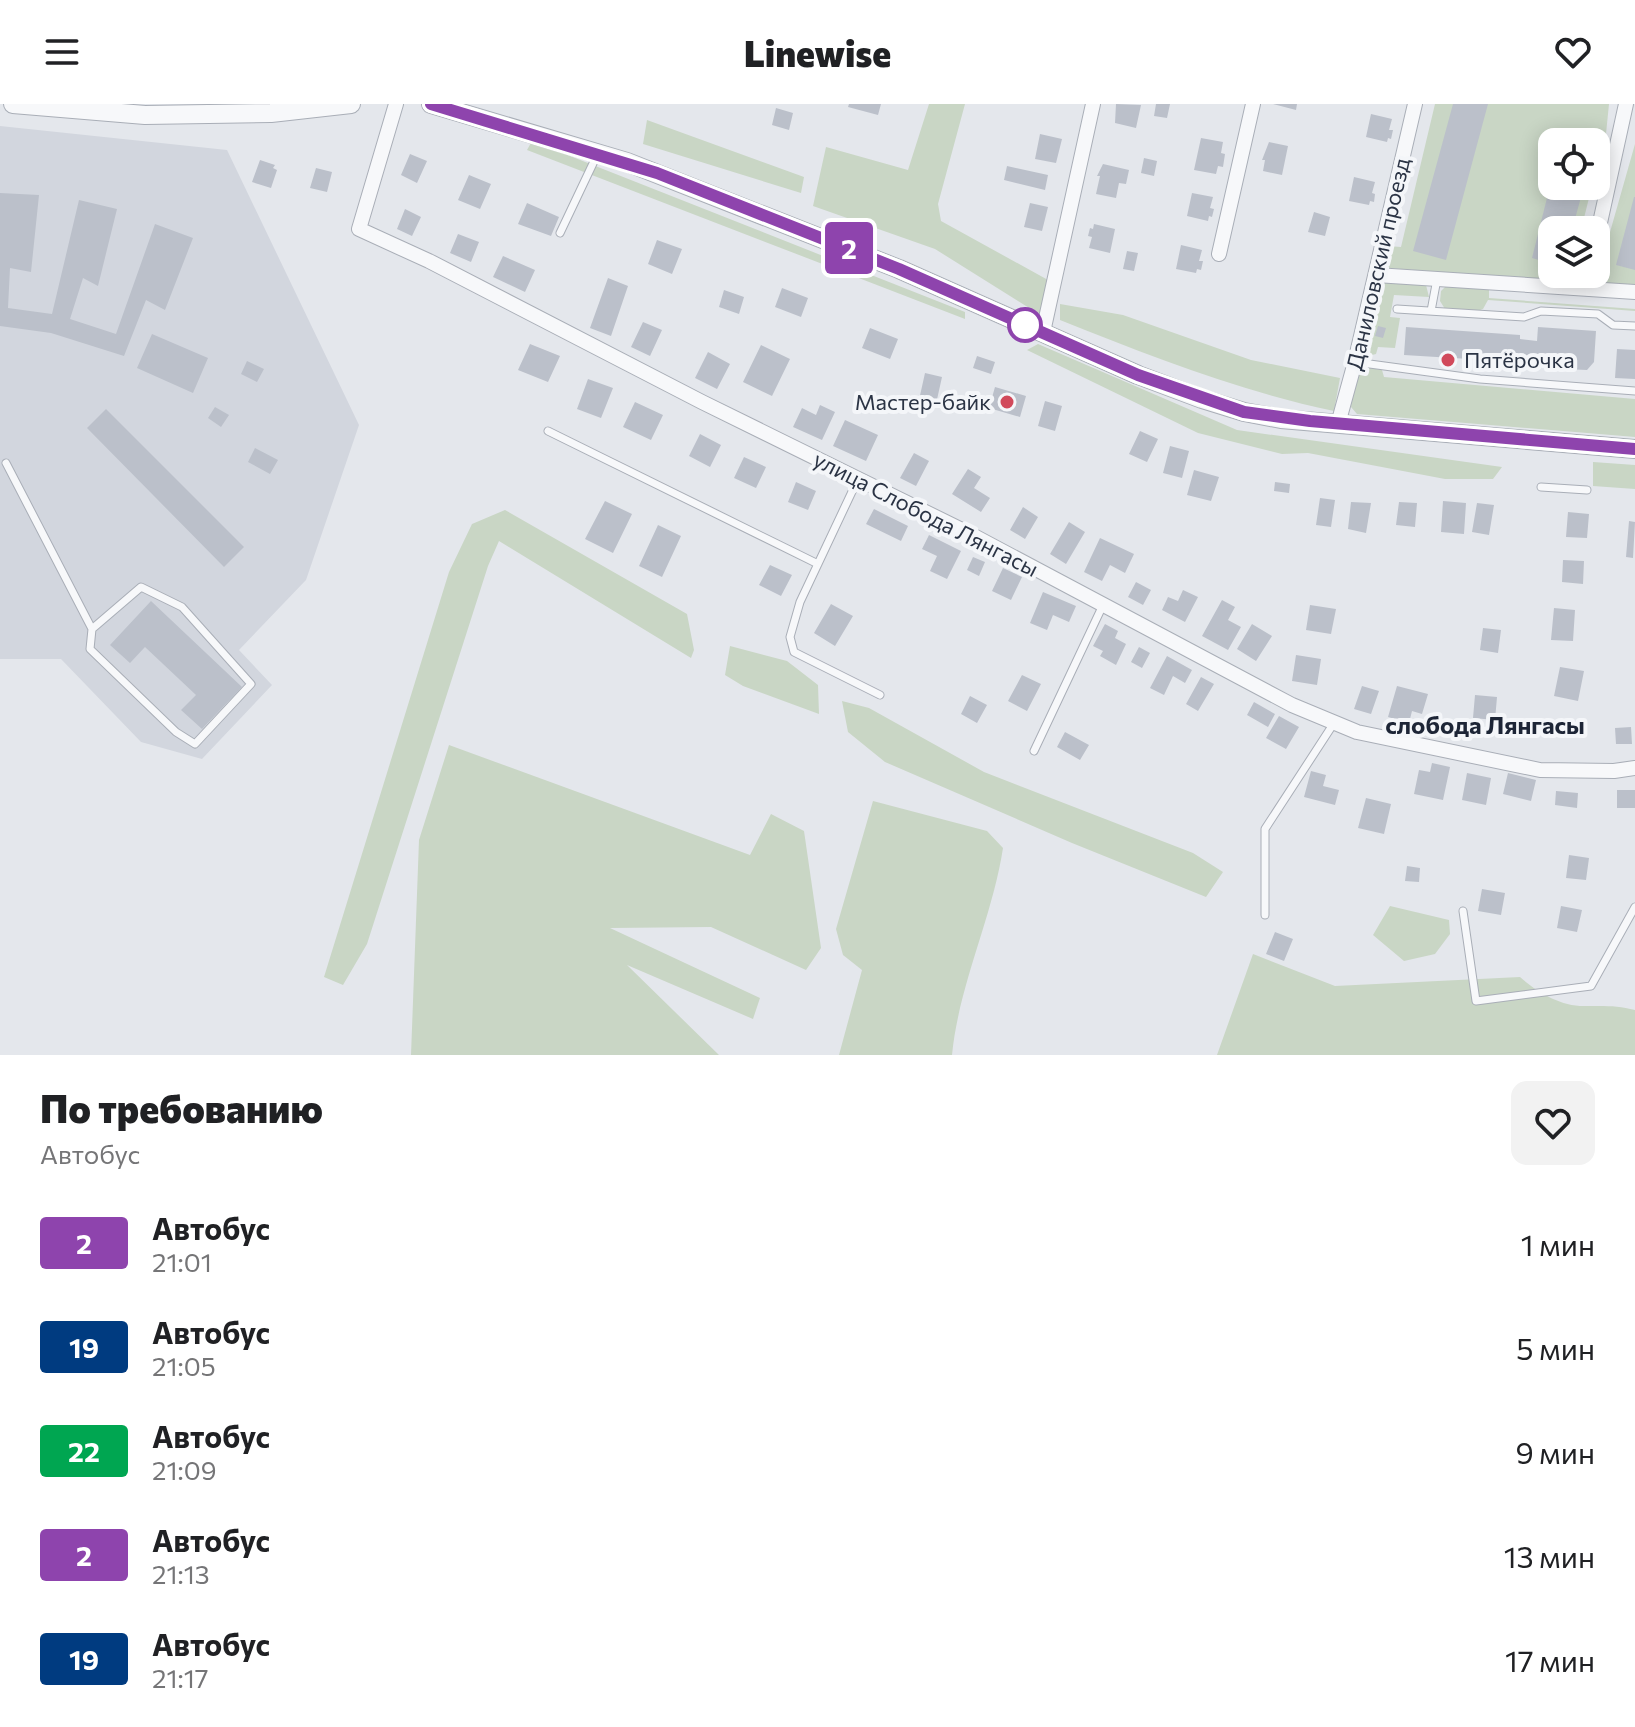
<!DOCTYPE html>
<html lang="ru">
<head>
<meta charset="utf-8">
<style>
  :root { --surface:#fff; --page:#f2f2f2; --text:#202124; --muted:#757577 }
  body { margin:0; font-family:Commissioner,sans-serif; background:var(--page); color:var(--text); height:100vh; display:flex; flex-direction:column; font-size:30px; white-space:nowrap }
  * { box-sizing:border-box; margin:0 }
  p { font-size:26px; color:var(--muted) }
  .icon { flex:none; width:44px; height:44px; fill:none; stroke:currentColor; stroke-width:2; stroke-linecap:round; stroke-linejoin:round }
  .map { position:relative; height:951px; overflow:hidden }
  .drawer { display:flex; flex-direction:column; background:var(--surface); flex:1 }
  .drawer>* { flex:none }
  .badge { padding:0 16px; border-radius:6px; font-size:28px; line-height:52px }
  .fabs { position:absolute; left:1538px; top:24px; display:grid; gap:16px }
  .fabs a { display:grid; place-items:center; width:72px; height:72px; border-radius:16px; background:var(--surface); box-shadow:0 4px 20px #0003; font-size:40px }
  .map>.badge { position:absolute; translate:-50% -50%; box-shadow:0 0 0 4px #fff }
  .round { display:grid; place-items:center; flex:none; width:84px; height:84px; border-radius:16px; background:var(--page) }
  .summary { display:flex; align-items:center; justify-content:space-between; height:136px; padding:0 40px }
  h1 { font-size:38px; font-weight:800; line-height:60px }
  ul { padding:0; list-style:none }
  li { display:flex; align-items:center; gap:24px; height:104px; padding:0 40px }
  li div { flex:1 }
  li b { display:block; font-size:30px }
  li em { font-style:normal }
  li .badge { min-width:88px; font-weight:700; text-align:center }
  header { display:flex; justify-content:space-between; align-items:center; height:104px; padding:0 40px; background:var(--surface); font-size:36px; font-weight:800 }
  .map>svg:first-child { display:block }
  .built { fill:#d2d6de }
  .green { fill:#c9d6c5 }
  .building { fill:#bbc0ca }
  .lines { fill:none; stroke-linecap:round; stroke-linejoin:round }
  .service-casing { stroke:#a9aeb7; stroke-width:9 }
  .minor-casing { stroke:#a9aeb7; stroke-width:16 }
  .tertiary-casing { stroke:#a9aeb7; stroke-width:20 }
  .service { stroke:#f7f8fa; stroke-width:7 }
  .minor { stroke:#f7f8fa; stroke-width:14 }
  .tertiary { stroke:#f7f8fa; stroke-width:18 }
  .line-casing { stroke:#fff; stroke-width:18 }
  .line { stroke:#8e44ad; stroke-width:12 }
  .stop-dot { fill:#fff; stroke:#8e44ad; stroke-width:4 }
  .poi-dot { fill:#d1495b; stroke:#f4f6f9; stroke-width:3 }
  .labels { text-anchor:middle; stroke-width:8; stroke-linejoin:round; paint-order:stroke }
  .street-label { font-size:22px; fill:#2b3445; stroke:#f4f6f9 }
  .poi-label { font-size:22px; fill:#2b3445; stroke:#f4f6f9; text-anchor:start }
  .neighbourhood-label { font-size:24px; font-weight:bold; fill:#1d2536; stroke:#f4f6f9 }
</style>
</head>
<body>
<header><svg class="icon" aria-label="menu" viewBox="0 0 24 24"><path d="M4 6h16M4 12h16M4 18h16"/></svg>Linewise<svg class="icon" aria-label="heart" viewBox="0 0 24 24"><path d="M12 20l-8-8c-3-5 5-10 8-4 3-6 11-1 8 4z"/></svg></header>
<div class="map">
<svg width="1635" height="951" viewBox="0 0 1635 951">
  <rect width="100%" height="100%" fill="#e4e7ec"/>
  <!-- built -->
  <path class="built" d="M0 22 227 46 359 321 306 476 239 546 272 581 202 655 141 638 61 555H0Z"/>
  <!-- green -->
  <path class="green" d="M929 0H965L938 100 941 117 1048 176 1042 212 935 145 813 102 826 43 908 66Z
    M1435 0H1609L1606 30 1596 67V38H1552V82H1592L1581 126H1552V170H1586L1581 178 1387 164 1384 158 1388 142 1401 143Z
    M647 16 804 73 801 89 643 40Z
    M532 37 965 208V215L527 46Z
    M1635 40V183L1601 181 1594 174H1597Z
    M1383 178 1426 181 1429 193 1394 191 1390 213 1400 214 1395 244 1378 243 1376 250 1368 252 1364 246 1378 183Z
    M1446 182 1489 184V194L1635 205V207L1488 196 1483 205 1477 207 1445 205 1440 197 1441 187Z
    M1060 200 1123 211 1251 256 1340 274 1334 307C1239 287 1150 252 1060 216Z
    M1038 240 1237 326 1502 363 1493 375H1445L1308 349 1282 350 1198 329 1027 246Z
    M1369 264 1382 266 1384 273 1635 295V333L1357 310 1351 303C1353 288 1353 269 1369 264Z
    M1593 358 1635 361V385L1593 382Z
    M505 406 687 510 694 546 691 554 499 437 488 462 367 840 343 881 324 873 449 468 472 420Z
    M730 542 787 557 818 581 819 610 743 582 725 571Z
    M842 597 869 604 984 668 1193 749 1223 768 1206 793 1072 739 885 658 848 628Z
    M449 641 750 751 771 710 804 727 821 844 806 866 711 823 610 824 760 894 753 915 627 861 719 951H411L419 736Z
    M873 697 987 727 1003 744C992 815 959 880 952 951H839L862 866 843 851 836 825Z
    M1390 802 1449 816 1450 830 1435 850 1404 857 1373 831Z
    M1253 850 1335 882 1520 873C1537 888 1560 902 1584 902 1603 902 1617 901 1635 906V951H1217Z"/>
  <!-- building -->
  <path class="building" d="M849 0H881L878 11 848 3Z
    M1116 0 1141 1 1136 24 1115 19Z
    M1156 0H1170L1167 14 1154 12Z
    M1273 0H1297L1296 6Z
    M1453 0H1488L1446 156 1413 147Z
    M776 4 793 9 789 26 772 21Z
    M1371 10 1392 15 1389 26H1393L1391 35 1388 34 1387 38 1366 33Z
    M1040 30 1062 35 1056 59 1035 55Z
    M1201 34 1223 38 1221 49 1225 50 1223 63 1218 62 1216 70 1194 66Z
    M1269 38 1288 42 1282 71 1263 67 1265 56H1262Z
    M410 50 427 57 417 79 401 71Z
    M1144 54 1157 57 1154 72 1141 69Z
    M260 56 275 61 273 64 277 66 271 84 252 78Z
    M1103 60 1129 66 1126 80 1119 79 1116 94 1096 90 1100 72H1097Z
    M1007 62 1048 71 1045 86 1004 76Z
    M316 64 332 68 327 88 310 84Z
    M469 71 491 80 480 105 458 96Z
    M1354 73 1375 78 1372 89 1375 90 1374 98 1370 97 1369 101 1349 97Z
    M1550 82H1584L1572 126H1552V160L1532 154Z
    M0 89 39 91 31 168 10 164 8 204 52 210 79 96 117 105 98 182 83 174 70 215 116 230 155 120 193 134 165 206 146 196 124 252 51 229 0 222Z
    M1192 89 1213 93 1210 104 1214 105 1212 113 1209 112 1208 117 1187 112Z
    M1634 93H1635V166L1616 161Z
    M527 99 559 113 551 132 518 120Z
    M1030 99 1048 103 1042 127 1024 123Z
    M405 105 421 113 412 132 397 125Z
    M1314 108 1330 113 1325 132 1308 128Z
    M1094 120 1115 125 1110 149 1089 144 1092 133 1088 132 1090 124 1093 125Z
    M458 130 479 138 471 158 450 149Z
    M657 136 682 145 672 170 648 160Z
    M1181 141 1202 146 1199 157H1203L1201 166 1197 165 1196 169 1176 165Z
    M1127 147 1138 149 1134 167 1123 165Z
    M503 152 535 166 525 188 493 173Z
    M608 174 628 182 611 232 590 224Z
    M782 184 808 194 801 213 775 203Z
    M724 186 744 193 739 210 719 203Z
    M643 218 662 226 650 252 631 243Z
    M1378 222 1386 224 1383 234 1375 232Z
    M1406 223 1520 231V235L1537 237 1538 223 1596 227 1594 258 1587 266 1542 264 1538 260 1518 258 1404 251Z
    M870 224 898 235 890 255 862 244Z
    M152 230 208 254 193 289 137 264Z
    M530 240 560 252 548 278 518 266Z
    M761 241 790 255 772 292 743 278Z
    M1617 245 1635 246V275L1615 274Z
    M708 248 730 260 717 285 695 274Z
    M977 252 995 258 991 270 973 264Z
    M247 257 264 265 257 278 241 270Z
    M925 269 942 273 936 300 919 296Z
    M588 275 613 284 601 314 577 305Z
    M995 283 1026 292 1020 313 989 304Z
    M1045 297 1062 302 1055 327 1038 322Z
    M635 298 663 311 651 336 623 323Z
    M820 301 835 308 822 336 793 323 802 304 816 311Z
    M215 303 229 311 221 323 208 314Z
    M106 305 244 443 224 463 87 324Z
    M845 316 878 331 866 357 833 342Z
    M1140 327 1158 335 1147 358 1129 350Z
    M700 330 721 341 710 363 689 352Z
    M1170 342 1189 347 1182 374 1163 369Z
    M255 344 278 356 270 370 248 358Z
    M914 349 929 357 916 382 900 374Z
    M744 353 766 363 756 384 734 374Z
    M968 365 981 373 974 384 990 394 981 408 952 390Z
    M1194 366 1219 373 1211 397 1187 391Z
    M796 378 816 387 808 406 788 398Z
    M1275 378 1290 380 1289 389 1274 387Z
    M1320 394 1335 396 1331 423 1316 421Z
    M605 397 632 410 613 449 585 435Z
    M1443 397 1466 399 1464 430 1441 428Z
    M1351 398 1371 399 1366 429 1348 425Z
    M1399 398 1417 399 1415 423 1396 421Z
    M1477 399 1494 401 1489 431 1472 428Z
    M1023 403 1038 413 1025 435 1010 426Z
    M874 405 908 422 901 437 866 420Z
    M1568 408 1589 410 1587 434 1566 433Z
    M1629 417 1635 418 1633 454 1626 453Z
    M1069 418 1085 428 1066 460 1050 450Z
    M658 421 681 432 662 473 639 462Z
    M929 431 961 447 947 475 930 467 937 452 922 445Z
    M1100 434 1134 450 1125 469 1110 461 1102 477 1084 468Z
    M973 453 985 458 979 472 967 466Z
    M1563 456 1584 457 1583 480 1562 478Z
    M770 461 792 471 781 492 759 481Z
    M1003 464 1022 473 1011 496 992 487Z
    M1136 478 1151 486 1143 501 1128 493Z
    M1183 486 1198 493 1185 518 1162 506 1168 493 1178 497Z
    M1043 488 1076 502 1069 518 1053 511 1047 526 1030 519Z
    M1222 496 1235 503 1228 516 1241 523 1228 546 1202 532Z
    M151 497 242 583 202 625 181 606 196 591 145 543 130 559 110 541Z
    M831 500 853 512 835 542 814 529Z
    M1310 501 1336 505 1331 530 1306 526Z
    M1554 504 1575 506 1573 537 1551 536Z
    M1105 520 1118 527 1115 534 1126 540 1116 561 1100 552 1103 547 1093 542Z
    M1252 520 1272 532 1256 557 1237 545Z
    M1483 524 1501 526 1498 549 1480 546Z
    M1139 543 1150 549 1142 564 1131 558Z
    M1296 551 1321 555 1317 581 1292 577Z
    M1167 552 1192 566 1185 579 1173 572 1164 591 1150 584Z
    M1560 563 1584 567 1578 597 1554 592Z
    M1022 571 1041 580 1027 607 1008 597Z
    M1201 573 1214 580 1198 607 1186 600Z
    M1362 582 1379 587 1371 610 1354 605Z
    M1397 582 1428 590 1422 610 1412 607 1409 619 1388 613Z
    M1475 591 1497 593 1495 616 1473 614Z
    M970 592 987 601 977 619 961 610Z
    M1254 598 1275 610 1268 623 1247 611Z
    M1279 612 1299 623 1286 645 1266 634Z
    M1631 623 1632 640H1616L1615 624Z
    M1065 628 1089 641 1080 656 1057 643Z
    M1432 659 1450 663 1443 696 1414 690 1419 666 1430 668Z
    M1311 667 1326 671 1323 682 1339 686 1335 701 1304 693Z
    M1467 669 1491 674 1486 701 1462 696Z
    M1508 669 1536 676 1531 697 1503 690Z
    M1617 686H1635V704H1617Z
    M1556 687 1578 689 1577 704 1555 701Z
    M1366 694 1391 700 1384 730 1358 724Z
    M1569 751 1589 754 1586 776 1566 774Z
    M1407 762 1420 764 1419 778 1405 777Z
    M1482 785 1505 789 1501 811 1478 807Z
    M1561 802 1582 806 1577 828 1557 824Z
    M1275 828 1293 835 1284 857 1266 850Z"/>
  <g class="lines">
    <!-- service casing -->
    <g class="service-casing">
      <path id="service" d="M560 129 597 51
        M1397 205 1524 213 1541 207 1598 210 1613 221 1635 222
        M1431 207 1437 175
        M1355 258 1480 275 1635 287
        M548 327 818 460
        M6 359 92 525 141 483 182 503 251 580 195 640 176 628 90 545 92 525
        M858 375 800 498 790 533 794 548 880 591
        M1541 383 1587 386
        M1034 647 1103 501
        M1463 807 1476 897 1591 882 1635 803
        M1265 811V725L1334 619"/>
    </g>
    <!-- minor casing -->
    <g class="minor-casing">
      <path id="minor" d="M396 0 359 125 429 157 702 298 972 431 1292 601 1357 628 1540 666 1614 667 1635 664
        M1596 137 1626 0
        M1219 150 1253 0
        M1376 171 1635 188
        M1043 228 1093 0
        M1338 320 1355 258 1415 0"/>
    </g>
    <!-- tertiary casing -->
    <g class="tertiary-casing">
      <path id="tertiary" d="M13 0 145 11 271 9 351 0
        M431 0 627 58 899 165 1138 271 1202 295 1244 308 1281 315 1635 345"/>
    </g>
    <!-- service -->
    <use href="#service" class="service"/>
    <!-- minor -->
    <use href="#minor" class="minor"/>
    <!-- tertiary -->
    <use href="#tertiary" class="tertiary"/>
  </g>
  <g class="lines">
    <!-- line casing -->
    <g class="line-casing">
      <path id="line" d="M431 0 657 69 899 165 1138 271 1244 308 1310 317 1635 345"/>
    </g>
    <!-- line -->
    <use href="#line" class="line"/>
  </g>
  <!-- markers -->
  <circle class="stop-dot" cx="1025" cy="221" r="16"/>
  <g class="poi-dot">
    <circle cx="1448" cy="256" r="8"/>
    <circle cx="1007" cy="298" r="8"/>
  </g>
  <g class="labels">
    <!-- street labels -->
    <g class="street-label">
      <text transform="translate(1378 160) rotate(-77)" y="8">Даниловский проезд</text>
      <text transform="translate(926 410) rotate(27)" y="8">улица Слобода Лянгасы</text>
    </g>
    <!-- poi labels -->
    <g class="poi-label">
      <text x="1464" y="264">Пятёрочка</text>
      <text x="991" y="306" text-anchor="end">Мастер-байк</text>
    </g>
    <!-- neighbourhood labels -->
    <g class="neighbourhood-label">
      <text x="1485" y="630">слобода Лянгасы</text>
    </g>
  </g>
</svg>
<div class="fabs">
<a><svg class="icon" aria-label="locate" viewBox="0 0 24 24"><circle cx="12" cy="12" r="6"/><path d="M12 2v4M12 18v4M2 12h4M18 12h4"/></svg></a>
<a><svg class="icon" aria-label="layers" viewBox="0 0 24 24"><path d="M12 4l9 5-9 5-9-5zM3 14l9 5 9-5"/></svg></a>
</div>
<b class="badge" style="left:849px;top:144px;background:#8e44ad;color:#fff">2</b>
</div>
<section class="drawer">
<div class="summary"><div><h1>По требованию</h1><p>Автобус</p></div><a class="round"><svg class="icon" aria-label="heart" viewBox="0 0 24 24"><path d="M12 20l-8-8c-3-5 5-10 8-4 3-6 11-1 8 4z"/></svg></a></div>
<ul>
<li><span class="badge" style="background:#8e44ad;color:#fff">2</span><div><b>Автобус</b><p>21:01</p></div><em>1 мин</em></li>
<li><span class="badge" style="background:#003b80;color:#fff">19</span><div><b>Автобус</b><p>21:05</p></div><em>5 мин</em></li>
<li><span class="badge" style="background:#00a651;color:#fff">22</span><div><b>Автобус</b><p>21:09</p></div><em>9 мин</em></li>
<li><span class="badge" style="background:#8e44ad;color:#fff">2</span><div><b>Автобус</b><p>21:13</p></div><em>13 мин</em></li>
<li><span class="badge" style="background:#003b80;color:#fff">19</span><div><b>Автобус</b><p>21:17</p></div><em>17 мин</em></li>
</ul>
</section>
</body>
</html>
